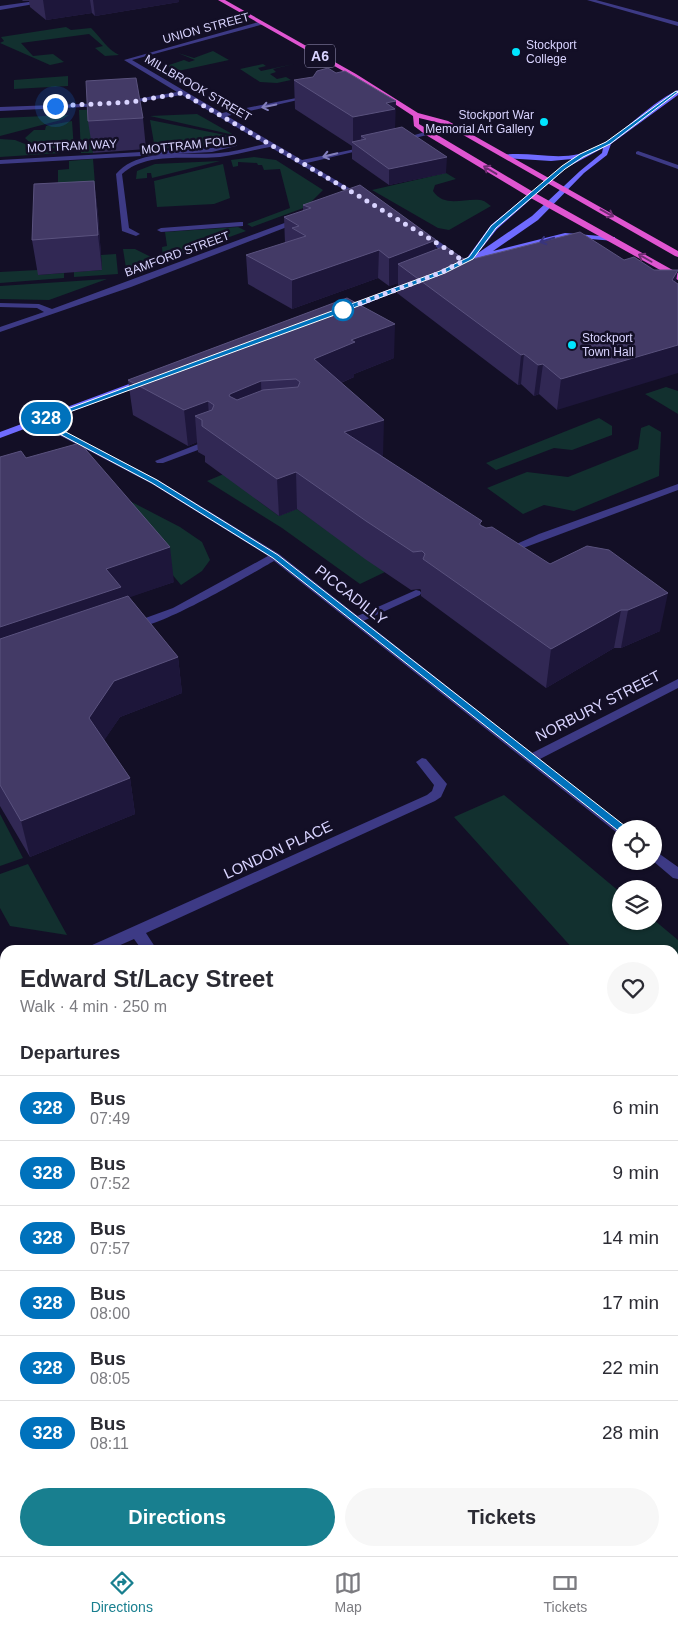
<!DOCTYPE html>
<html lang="en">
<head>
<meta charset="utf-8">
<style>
  :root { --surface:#fff; --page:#f7f7f7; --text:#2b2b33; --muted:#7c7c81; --line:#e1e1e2; --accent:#187f8f }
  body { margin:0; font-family:Helvetica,sans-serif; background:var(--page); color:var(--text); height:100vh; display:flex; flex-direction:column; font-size:19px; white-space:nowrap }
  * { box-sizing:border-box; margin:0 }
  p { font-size:16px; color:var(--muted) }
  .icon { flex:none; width:28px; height:28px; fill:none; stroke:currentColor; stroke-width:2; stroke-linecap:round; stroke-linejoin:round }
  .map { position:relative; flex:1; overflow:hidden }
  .panel { position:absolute; left:0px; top:945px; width:679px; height:611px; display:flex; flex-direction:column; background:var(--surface); border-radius:15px 15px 0 0; box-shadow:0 1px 4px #0004 }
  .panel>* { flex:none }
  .badge { padding:0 10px; border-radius:16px; font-size:18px; line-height:32px }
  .fabs { position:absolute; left:612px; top:820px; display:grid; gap:10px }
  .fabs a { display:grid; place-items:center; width:50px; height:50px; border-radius:50%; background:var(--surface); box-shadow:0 1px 4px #0004; font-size:25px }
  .you { position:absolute; width:25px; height:25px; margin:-12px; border:4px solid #fff; border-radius:50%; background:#1a73e8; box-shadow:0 0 0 8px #1a73e833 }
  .map>.badge { position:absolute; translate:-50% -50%; box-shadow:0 0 0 2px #fff }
  h2 { padding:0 20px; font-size:19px; line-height:45px }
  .round { display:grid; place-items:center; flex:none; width:52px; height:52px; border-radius:26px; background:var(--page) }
  .headline { display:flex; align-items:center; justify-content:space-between; height:85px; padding:0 20px }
  h1 { font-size:24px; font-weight:700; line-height:38px }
  .button { display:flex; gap:10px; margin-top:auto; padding:10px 20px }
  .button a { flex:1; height:58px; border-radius:30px; background:var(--accent); color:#fff; font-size:20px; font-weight:700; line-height:58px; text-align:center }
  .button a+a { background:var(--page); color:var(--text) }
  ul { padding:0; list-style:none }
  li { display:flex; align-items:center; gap:15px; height:65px; padding:0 20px; border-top:1px solid var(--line) }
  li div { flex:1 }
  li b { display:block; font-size:19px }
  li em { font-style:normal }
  li .badge { min-width:55px; font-weight:700; text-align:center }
  .dock { display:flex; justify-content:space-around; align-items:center; height:70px; border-top:1px solid var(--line); background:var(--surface); font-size:14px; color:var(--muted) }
  .dock a { display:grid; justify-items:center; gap:2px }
  .dock .selected { color:var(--accent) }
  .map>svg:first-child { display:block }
  .green { fill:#12302f }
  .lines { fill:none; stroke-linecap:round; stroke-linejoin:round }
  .pedestrian { fill:#3d3a85; fill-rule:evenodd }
  .minor { fill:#3d3a85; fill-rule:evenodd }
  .secondary { fill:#6f6bff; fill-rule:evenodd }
  .trunk { fill:#e055d1; fill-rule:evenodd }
  .wall { fill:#312854 }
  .shaded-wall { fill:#1d163a }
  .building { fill:#433a66; stroke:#5a527e; fill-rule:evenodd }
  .oneway { stroke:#837fbc }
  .oneway2 { stroke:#6f2e73 }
  .oneway3 { stroke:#38347d }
  .line { fill:#0072bc; stroke:#fff }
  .walk { stroke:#d9d4ff; stroke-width:5; stroke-dasharray:0 9 }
  .poi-dot { fill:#00e5ff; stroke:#130f26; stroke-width:2 }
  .stop-dot { fill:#fff; stroke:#0072bc; stroke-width:2.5 }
  .labels { text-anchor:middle; stroke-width:5; stroke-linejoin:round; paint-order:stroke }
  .far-street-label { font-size:12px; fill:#d9d4ff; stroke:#130f26 }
  .far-poi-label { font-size:12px; fill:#d9d4ff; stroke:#130f26; text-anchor:start }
  .shield { fill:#130f26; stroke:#9e99be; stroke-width:1 }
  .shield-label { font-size:14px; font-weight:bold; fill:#d9d4ff }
  .street-label { font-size:15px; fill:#d9d4ff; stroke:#130f26 }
</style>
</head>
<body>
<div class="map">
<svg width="678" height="1556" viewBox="0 0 678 1556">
  <rect width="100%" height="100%" fill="#130f26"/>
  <!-- green -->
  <path class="green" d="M66 27 71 30 91 28C101 38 107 49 119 55L105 56 95 48 103 46 89 34 21 43 33 56 53 54 64 62 50 65 0 43 4 41 1 37Z
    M213 51 229 60 178 71 166 66 184 60 189 62 195 60 178 53 194 58Z
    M263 64 266 66 258 68 261 71 294 64 273 69 276 72 270 74 277 79 286 77 291 80 277 83 260 82 240 69Z
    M68 76V86L14 89V80Z
    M111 109 93 153H81L79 110Z
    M197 114 234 135 150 116Z
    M69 115 61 120 0 136V118Z
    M150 120 235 137 229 144 222 145 155 149Z
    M72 121 74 150C58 146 39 153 25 138L34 130H45L46 126Z
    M0 139 15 140 40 150 61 153 0 157Z
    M254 157 276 160 323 190 306 207 252 227 247 224 290 208 280 169 264 170 262 165H258L257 163 238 162V166L233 167 231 160Z
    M93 159 95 184 58 186V170L69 169V161Z
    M220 161 152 178 151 173H147V178L136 179 137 171 155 164Z
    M223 164 230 198 214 204 157 207 154 181Z
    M446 173 456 179 435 185 433 191C444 208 464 198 480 200 484 200 488 204 491 206L449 230 438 228 372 190Z
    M238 227 246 231 166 260 163 258 162 247 167 246 165 232Z
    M123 249H135L161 262C149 266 138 274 126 268Z
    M116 254 118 274 74 277V272L102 270 101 255Z
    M38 270V275L64 273V278L0 283V272Z
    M107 279 49 300 0 299V286Z
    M666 387 678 391V414L645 394Z
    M599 418 612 426V435L572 450 554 448 496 470 486 463Z
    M649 425 661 432 659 476 574 511 544 505 523 514 487 488 527 472 568 477 638 449 641 428Z
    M238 468 257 500 279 516 297 509 385 572 360 584 282 528 207 481Z
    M126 499 180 527 202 542 210 560 202 571 181 585 112 502Z
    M504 795 621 893V921L654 920 678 940V1126L674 1122V1063L677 1061 674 1057V950H574L454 817Z
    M0 814 23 858 0 866Z
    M28 864 67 935 10 926 0 908V874Z
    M5 1191V1249L0 1245V1194Z
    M678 1216V1421L674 1420V1220Z
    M319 1551H480L476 1556H316Z"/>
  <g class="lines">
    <!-- pedestrian -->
    <path class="pedestrian" d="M234 143 237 145 236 146 212 152 0 164V160L212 148Z
      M240 222H243V226L161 232 157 230 161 228Z
      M211 439 216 442 214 444 163 463H157L155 461Z
      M678 484V490L510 553 506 554 501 551 539 534Z
      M416 590 420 591 421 593 420 595 361 622 357 623 351 620 353 618Z"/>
    <!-- minor -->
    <path class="minor" d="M43 0H57L0 10V6Z
      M587 0H596L678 22V26Z
      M262 21 264 24 132 60 222 113 311 95V97L227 116 302 160 370 146V148L307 163 366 198 360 199 270 147C253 150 237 155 220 157 190 160 146 151 122 174L129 228 140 234 136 236 122 231 116 174C139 147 187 156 219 153 235 152 250 147 265 144L182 95 123 104 125 101 177 92 124 60Z
      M107 103 105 106 0 111V107Z
      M429 131 431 132V134L399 142 396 140Z
      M638 151 678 165V169L636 154V152Z
      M298 218 305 220 131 287 0 332V327L44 312 37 308 0 307V303L39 304 52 309Z
      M419 232H425L460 256 453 258 419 236Z
      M39 418 158 480 279 554 532 753 678 679V688L540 759 627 829H621V834L616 832 274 561C251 574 150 634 129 628L127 626 129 624 173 608 268 556 152 484 36 423 34 421Z
      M422 758 426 759 447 784 441 797 435 801 146 933 157 950H142L134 939 109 950H88L90 946 427 795 432 791 434 785 416 762Z
      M654 850 678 867V879L673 878 653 861Z
      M0 958 5 960V978L0 976Z
      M5 1168V1184L0 1185V1169Z
      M0 1528 5 1530V1551H22L24 1556H2L0 1552Z
      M44 1551H67L65 1556H42Z"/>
    <!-- secondary -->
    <path class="secondary" d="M678 90V95L611 144 607 155 584 173 538 220 493 251 565 233 612 237H615V241L565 237 504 253 485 256 455 269H449V265L467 258 491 225 572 159 551 161 505 158 502 156 503 155C528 151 553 160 579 154 614 146 646 104 678 90ZM603 148 602 153 580 171 532 216 478 253 497 229 566 168Z
      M410 281 417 283 346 312 339 310Z
      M145 378 149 381 148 383 0 438V432Z"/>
    <!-- trunk -->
    <path class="trunk" d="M218 0H225L356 74 418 113 448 121 678 251V257L675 256 444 124 419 118V124L535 193 678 273V280L529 197 426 135 414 126 413 116 352 76Z"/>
  </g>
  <!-- wall -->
  <path class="wall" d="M22 0H179V2L95 16 92 13 46 20 30 7 29 1H23Z
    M294 80 395 128 446 173 389 185 352 159V146L295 109Z
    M143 118 146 149 93 153 88 121Z
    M94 181 98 214 102 270 38 275 32 240Z
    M303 205 436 240V250L469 260H624L557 410 539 394 534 396 521 384 518 385 397 293 398 283 389 286 378 278 292 309 248 284 246 255 285 243 284 217 303 211Z
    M394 358 354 374V377L341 383 382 456 482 526 550 564 587 546 660 631 621 648H614L546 688 421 596V590L420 589 411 590 365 559 297 509 279 516 205 462V456L198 452 197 442 188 446 133 415 128 380Z
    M0 457 26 458 174 582 129 597 178 657 182 693 120 717 104 740 130 778 135 814 30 857 0 806Z"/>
  <!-- shaded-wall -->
  <path class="shaded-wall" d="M43 0H90L92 13 46 20Z
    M93 0H179V2L95 16Z
    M396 101 395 130 366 139 361 136V145L353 143V117L386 103Z
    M447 157 446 173 389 185V169Z
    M94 181 98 214 102 270 98 235Z
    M436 240 435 268 398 264V283L389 286V258Z
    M379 250 378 278 292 309V280Z
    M678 270 673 299 672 280Z
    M395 324 394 358 354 374V377L314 394V359L351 340Z
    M678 345V373L557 410 561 379Z
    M524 354 521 384 518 385 521 355Z
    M543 364 539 394 534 396 538 365Z
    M261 381 262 416 229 396 230 394Z
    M208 401 210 432 202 420 195 416 197 442 188 446 184 410Z
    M384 420 383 456 344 432Z
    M296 472 297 509 279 516 277 479Z
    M170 547 174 582 122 600 0 665V627L106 569Z
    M668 593 660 631 621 648 628 610Z
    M621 610 614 648 546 688 551 649Z
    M178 657 182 693 120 717 95 754 89 718 114 681Z
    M130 778 135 814 30 857 21 821Z"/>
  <!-- building -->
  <path class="building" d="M328 68 336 73 345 71 396 101 386 103 395 109 353 117 294 80 313 77 317 71Z
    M136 78 143 118 88 121 86 81Z
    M402 127 447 157 389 169 352 142 366 139 361 136Z
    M94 181 98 235 32 240 34 184Z
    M360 185 436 240 389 258 379 250 292 280 246 255 306 236 292 228 299 226 284 217 311 208 303 205Z
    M580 232 624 260 634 257 654 270H678L672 280 678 284V345L561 379 543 364 538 365 524 354 521 355 398 264 445 246 462 258 469 260Z
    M347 298 395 324 351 340 355 342 314 359 384 420 344 432 482 521 480 523V525L486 528 492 527 550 564 587 546 609 550 668 593 628 610H621L551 649 423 559 425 554 422 551 413 552 366 521 296 472 277 479 202 426V420L195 416 212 410 214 405 208 401 184 410 128 380ZM296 379 300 382 298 387 263 390 237 400 229 396 230 394 261 381Z
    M80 443 170 547 106 569 121 587 0 627V457L21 451 26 458Z
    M128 596 178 657 114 681 89 718 130 778 21 821 0 785V639Z
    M674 1465 678 1469V1556H558L562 1551H674Z"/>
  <!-- one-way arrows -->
  <defs><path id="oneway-shaft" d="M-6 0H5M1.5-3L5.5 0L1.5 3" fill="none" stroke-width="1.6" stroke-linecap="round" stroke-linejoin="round" transform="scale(1.25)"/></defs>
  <g class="oneway">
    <use href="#oneway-shaft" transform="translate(269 106) rotate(168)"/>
    <use href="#oneway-shaft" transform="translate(330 155) rotate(167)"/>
  </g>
  <g class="oneway2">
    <use href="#oneway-shaft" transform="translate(490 170) rotate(-149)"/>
    <use href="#oneway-shaft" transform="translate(607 213) rotate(29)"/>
    <use href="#oneway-shaft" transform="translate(645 258) rotate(-150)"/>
  </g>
  <use class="oneway3" href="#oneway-shaft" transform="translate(547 240) rotate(163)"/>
  <!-- line -->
  <path class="line" d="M676 91 678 92 610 144 583 157 565 169 496 228 473 259 445 273 340 313 45 421 157 480 278 555 625 826 626 829 621 833 273 558 152 483 35 421 440 271 469 257 491 226 562 166 580 154 606 142Z"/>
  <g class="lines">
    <!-- walk -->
    <path class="walk" d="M55 106 132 102 182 93 362 198 445 248 463 261 442 272 338 312 343 310"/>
  </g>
  <!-- markers -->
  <g class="poi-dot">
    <circle cx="516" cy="52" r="5"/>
    <circle cx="544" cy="122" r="5"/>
    <circle cx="572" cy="345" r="5"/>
  </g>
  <circle class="stop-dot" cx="343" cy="310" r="10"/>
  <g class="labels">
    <!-- far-street labels -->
    <g class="far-street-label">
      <text transform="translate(206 28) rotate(-15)" y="4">UNION STREET</text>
      <text transform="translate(198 88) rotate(30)" y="4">MILLBROOK STREET</text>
      <text transform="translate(189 145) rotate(-6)" y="4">MOTTRAM FOLD</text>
      <text transform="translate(72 146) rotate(-3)" y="4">MOTTRAM WAY</text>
      <text transform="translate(177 254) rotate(-20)" y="4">BAMFORD STREET</text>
    </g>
    <!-- far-poi labels -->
    <g class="far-poi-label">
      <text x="526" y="49">Stockport<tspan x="526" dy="14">College</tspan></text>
      <text x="534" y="119" text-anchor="end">Stockport War<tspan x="534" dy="14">Memorial Art Gallery</tspan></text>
      <text x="582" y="342">Stockport<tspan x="582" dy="14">Town Hall</tspan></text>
    </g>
    <!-- shield labels -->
    <rect class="shield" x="305" y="44.5" width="30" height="23" rx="4"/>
    <g class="shield-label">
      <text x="320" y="61">A6</text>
    </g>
    <!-- street labels -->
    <g class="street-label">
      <text transform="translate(351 595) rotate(38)" y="5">PICCADILLY</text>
      <text transform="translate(598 706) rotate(-27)" y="5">NORBURY STREET</text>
      <text transform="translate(278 850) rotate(-25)" y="5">LONDON PLACE</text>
    </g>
  </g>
</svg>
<div class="fabs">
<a><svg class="icon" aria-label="locate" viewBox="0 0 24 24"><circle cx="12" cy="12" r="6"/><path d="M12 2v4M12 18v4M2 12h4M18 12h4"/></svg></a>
<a><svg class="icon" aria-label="layers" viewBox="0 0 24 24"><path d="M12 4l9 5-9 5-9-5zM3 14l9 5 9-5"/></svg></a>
</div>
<div class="you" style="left:55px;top:106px"></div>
<b class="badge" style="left:46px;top:418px;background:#0072bc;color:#fff">328</b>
<section class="panel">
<div class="headline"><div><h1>Edward St/Lacy Street</h1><p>Walk · 4 min · 250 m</p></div><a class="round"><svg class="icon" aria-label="heart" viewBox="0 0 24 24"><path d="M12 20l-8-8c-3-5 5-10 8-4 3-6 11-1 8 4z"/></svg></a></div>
<h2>Departures</h2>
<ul>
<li><span class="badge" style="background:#0072bc;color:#fff">328</span><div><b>Bus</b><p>07:49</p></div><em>6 min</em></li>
<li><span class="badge" style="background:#0072bc;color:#fff">328</span><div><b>Bus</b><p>07:52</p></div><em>9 min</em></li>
<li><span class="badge" style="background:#0072bc;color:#fff">328</span><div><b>Bus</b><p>07:57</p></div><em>14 min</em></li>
<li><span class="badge" style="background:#0072bc;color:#fff">328</span><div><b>Bus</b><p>08:00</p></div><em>17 min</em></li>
<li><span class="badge" style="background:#0072bc;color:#fff">328</span><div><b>Bus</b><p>08:05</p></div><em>22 min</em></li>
<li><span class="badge" style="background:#0072bc;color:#fff">328</span><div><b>Bus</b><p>08:11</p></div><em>28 min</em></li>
</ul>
<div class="button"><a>Directions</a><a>Tickets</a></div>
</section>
</div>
<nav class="dock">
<a class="selected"><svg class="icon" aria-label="directions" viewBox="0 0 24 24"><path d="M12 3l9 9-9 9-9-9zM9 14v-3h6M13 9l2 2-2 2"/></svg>Directions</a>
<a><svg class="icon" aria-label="map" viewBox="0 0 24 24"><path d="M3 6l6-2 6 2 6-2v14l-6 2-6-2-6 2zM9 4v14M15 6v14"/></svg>Map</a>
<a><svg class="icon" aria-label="tickets" viewBox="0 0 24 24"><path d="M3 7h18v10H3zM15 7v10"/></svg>Tickets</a>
</nav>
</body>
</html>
